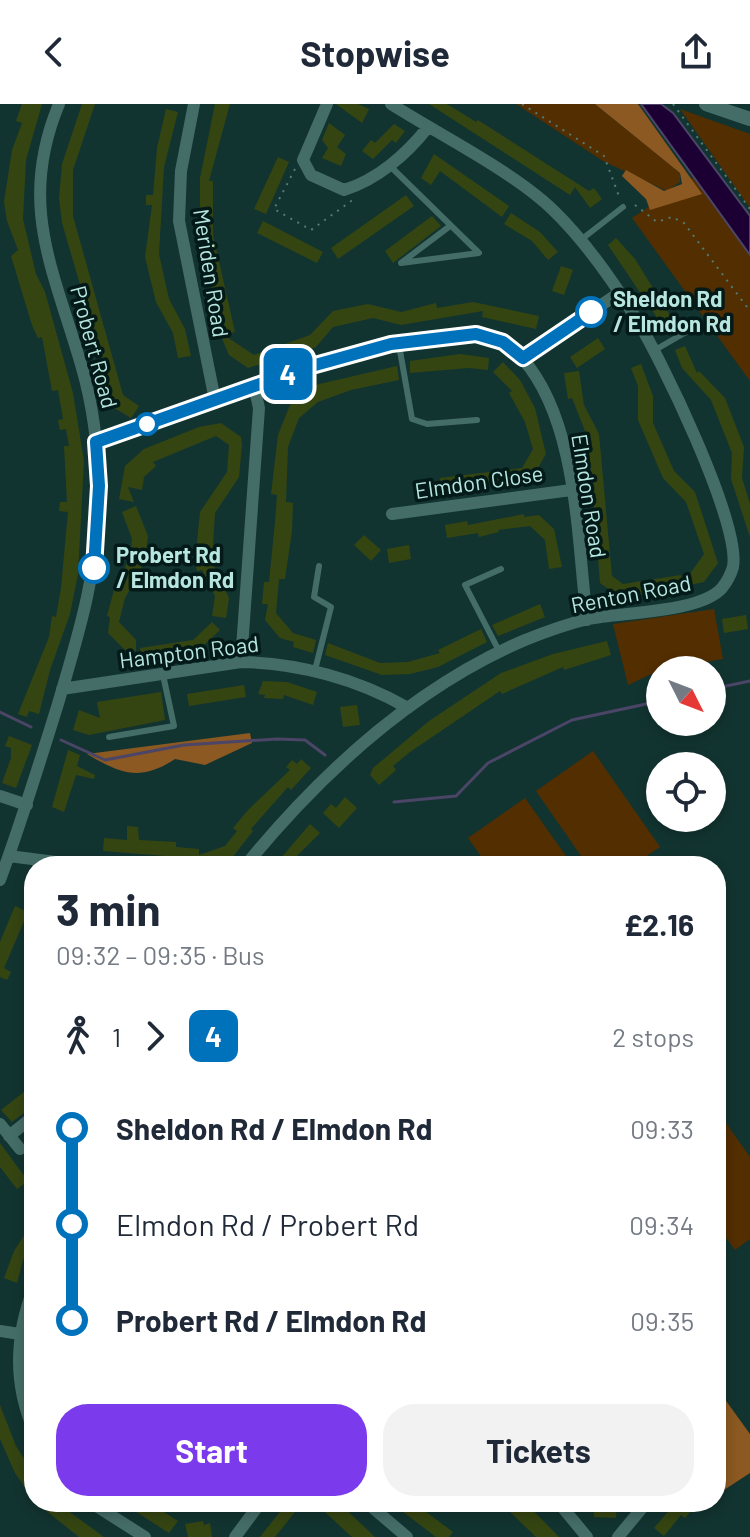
<!DOCTYPE html>
<html lang="en">
<head>
<meta charset="utf-8">
<style>
  :root { --surface:#fff; --page:#f2f2f3; --text:#1f2937; --muted:#747a83; --accent:#7c3aed }
  body { margin:0; font-family:Barlow,sans-serif; background:var(--page); color:var(--text); height:100vh; display:flex; flex-direction:column; font-size:30px; white-space:nowrap }
  * { box-sizing:border-box; margin:0 }
  p { font-size:26px; color:var(--muted) }
  .icon { flex:none; width:44px; height:44px; fill:none; stroke:currentColor; stroke-width:2; stroke-linecap:round; stroke-linejoin:round }
  .map { position:relative; flex:1; overflow:hidden }
  .drawer { position:absolute; left:24px; top:752px; width:702px; height:656px; display:flex; flex-direction:column; background:var(--surface); border-radius:32px; box-shadow:0 4px 12px #0003 }
  .drawer>* { flex:none }
  .badge { padding:0 16px; border-radius:12px; font-size:28px; line-height:52px }
  .needle { width:52px; rotate:132deg }
  .fabs { position:absolute; left:646px; top:552px; display:grid; gap:16px }
  .fabs a { display:grid; place-items:center; width:80px; height:80px; border-radius:50%; background:var(--surface); box-shadow:0 4px 12px #0003; font-size:40px }
  .map>.badge { position:absolute; translate:-50% -50%; box-shadow:0 0 0 4px #fff }
  .legs { display:flex; align-items:center; gap:12px; height:88px; padding:0 32px; font-size:26px }
  .legs p { margin-inline-start:auto }
  .head { display:flex; align-items:center; justify-content:space-between; height:136px; padding:0 32px }
  h1 { font-size:44px; font-weight:700; line-height:60px }
  .cta { display:flex; gap:16px; margin-top:auto; padding:16px 32px }
  .cta a { flex:1; height:92px; border-radius:32px; background:var(--accent); color:#fff; font-size:32px; font-weight:700; line-height:92px; text-align:center }
  .cta a+a { background:var(--page); color:var(--text) }
  ul { padding:0 32px; list-style:none }
  li { display:flex; align-items:center; gap:28px; height:96px; font-size:30px }
  li i { display:grid; place-items:center; width:12px; height:100%; margin:0 10px; background:currentColor }
  li i::after { content:''; width:20px; height:20px; margin:-10px; border:6px solid; border-radius:50%; background:var(--surface) }
  li p { margin-inline-start:auto }
  li:first-child i { background:linear-gradient(#0000 50%,currentColor 0) }
  li:last-child i { background:linear-gradient(currentColor 50%,#0000 0) }
  header { display:flex; justify-content:space-between; align-items:center; height:104px; padding:0 32px; background:var(--surface); font-size:36px; font-weight:700 }
  .map>svg:first-child { display:block }
  .green { fill:#522e01 }
  .forest { fill:#8b5921 }
  .water { fill:#1d0033; stroke:#4b4567; stroke-width:2 }
  .lines { fill:none; stroke-linecap:round; stroke-linejoin:round }
  .stream { stroke:#4b4567; stroke-width:3 }
  .building { fill:#354512 }
  .path { stroke:#537b75; stroke-width:2; stroke-dasharray:2 6; stroke-linecap:butt }
  .service { stroke:#456d68; stroke-width:6 }
  .minor { stroke:#456d68; stroke-width:12 }
  .tertiary { stroke:#456d68; stroke-width:14 }
  .line-1-casing { stroke:#fff; stroke-width:18 }
  .line-1 { stroke:#0072bc; stroke-width:12 }
  .stop-1-dot { fill:#fff; stroke:#0072bc; stroke-width:4 }
  .labels { text-anchor:middle; stroke-width:7; stroke-linejoin:round; paint-order:stroke }
  .street-label { font-size:22px; fill:#b6e6df; stroke:#031a18 }
  .stop-label { font-size:22px; font-weight:bold; fill:#b6e6df; stroke:#031a18; text-anchor:start }
</style>
</head>
<body>
<header><svg class="icon" aria-label="back" viewBox="0 0 24 24"><path d="M15 5l-7 7 7 7"/></svg>Stopwise<svg class="icon" aria-label="share" viewBox="0 0 24 24"><path d="M12 15V3M7 8l5-5 5 5M5 13v7h14v-7"/></svg></header>
<div class="map">
<svg width="750" height="1433" viewBox="0 0 750 1433">
  <rect width="100%" height="100%" fill="#123430"/>
  <!-- green -->
  <path class="green" d="M516 0H595L680 69V78L667 87 603 57Z
    M680 5 750 30V104Z
    M694 73 750 151V277L632 114Z
    M714 505 723 555 660 566 628 581 613 520Z
    M593 647 660 743 632 762H588L536 687Z
    M525 694 573 762H488L468 734Z
    M726 1019 750 1053V1135L735 1146 716 1120V1026Z"/>
  <!-- forest -->
  <path class="forest" d="M595 0H638L702 90 650 106 646 95 622 72 626 66 664 87 682 80 680 69Z
    M250 629 252 639 205 661 175 655C140 678 121 670 87 650Z
    M716 1283 750 1330V1369L721 1388 716 1370Z"/>
  <!-- water -->
  <path class="water" d="M641 0H661L673 9 750 112V151Z"/>
  <g class="lines">
    <!-- stream -->
    <path class="stream" d="M712 585 750 577
      M0 608 31 623
      M61 636 105 656 184 641 277 635 305 636 325 651
      M394 698 456 692 488 659 572 616 660 597"/>
  </g>
  <!-- building -->
  <path class="building" d="M22 0H42L26 56 23 115 36 170 45 188 73 289 84 357 78 470 70 510 50 566 39 610 29 607 27 613 18 610 49 533 52 512 56 513 61 484 68 408 59 407 60 398H67L64 342H69L66 325 60 326 58 316 63 315 58 286 52 287 42 233 38 234 32 221 11 152 18 146 7 117 4 98 12 46 22 19 16 17Z
    M82 0H95L73 66V112L123 291 139 302 131 314 106 299 110 292 103 259 62 119 59 94 62 60Z
    M215 0H230L209 77H213V131L235 228 224 231 254 251 310 231 333 207 368 200 401 208 436 199 437 204 473 198 539 212 536 225 482 213 483 207 401 221 373 214 333 223 316 243 248 264 229 251 221 232 200 123V74Z
    M336 0H358L369 5 362 19Z
    M429 0H447L476 18 478 16 589 87 594 84 602 95 590 104 575 83 570 91Z
    M166 5 178 8 164 63 159 150 169 195 185 225 191 252 178 254 173 229 156 198 145 153 152 101H146V91H153L157 44Z
    M329 19 345 31 337 43 346 50 341 62 322 54 328 44 322 36Z
    M394 20 405 27 396 39 392 36 373 55 362 47 371 36 375 39Z
    M434 50 509 102 502 113 440 67 431 81 421 74Z
    M278 53 289 58 266 110 254 105Z
    M406 91 414 102 338 155 331 144Z
    M511 109 540 128 558 148 548 156 532 137 504 120Z
    M432 112 441 122 393 159 385 147Z
    M263 117 323 148 317 159 257 129Z
    M616 134 635 155 678 224 668 230 608 141Z
    M561 162 573 166 564 191 552 187Z
    M598 234 605 245 577 264 570 253Z
    M685 242 697 269 699 267 725 294 744 343 742 374 750 400V433L731 375 732 349 711 296 682 264 675 246Z
    M460 250 489 254 488 266 469 264 410 269V257Z
    M503 258 520 276 535 304 546 350 534 371 519 373V376L463 380V385L441 387 440 374 522 364 533 345 525 318 509 289 512 287 493 268Z
    M641 260 653 292V319L674 367 695 388 718 459 704 478 632 493V490L617 491 600 479 589 344H584L582 332H587L572 294 568 295 564 269 579 267 584 301 599 330 612 472 623 480 681 471 682 481 704 450 686 398 663 374 638 316V282L631 264Z
    M397 262 399 276 351 286 318 298 299 314 288 343 286 398 293 399 292 427 285 475H279L276 509 293 529 316 536 313 549 293 543 294 538 280 534 265 516 268 500H262L264 478H269L275 418 277 391 271 390 278 331 290 301 311 282Z
    M221 319 241 333 242 341 239 373 215 409 212 457 229 494 226 514 212 512 215 492 202 466 197 467 195 458 200 408 227 368 229 341 216 332 153 358 156 362 144 373 142 386 128 383 134 398 119 395 125 362 144 345 199 323Z
    M136 402 148 432 145 457 125 494 119 518 136 536V547L125 546 108 529 110 513 107 512 115 482 130 454 132 435 122 408Z
    M524 410V413L539 411 554 425 562 463 549 465 545 436 530 422 498 426 499 428 479 433 478 429 447 434 445 421 467 417 468 421Z
    M364 431 381 446 371 457 354 441Z
    M409 441 411 455 389 459 387 445Z
    M540 500 545 513 498 532 492 521Z
    M746 511 748 525 724 529 722 515Z
    M212 518 220 526 198 547 142 556 140 544 193 536Z
    M481 525 487 538 438 563 410 570 382 571 325 551 328 539 380 559 408 558 440 549 438 546Z
    M607 537 611 551 564 566 563 563 502 590 500 587 410 648 393 662 396 666 379 681 370 671 373 664 429 617 501 569 553 550Z
    M263 577 287 578 317 588 313 601 284 591 283 595 264 594 265 591 258 590Z
    M244 581 246 593 189 602 187 590Z
    M161 588 165 616 89 631 73 626 79 606 100 614 97 598Z
    M357 601 360 621 343 623 340 603Z
    M9 632 32 641 16 684 2 679 11 654V644L5 642Z
    M68 646 80 651 77 662 95 671 94 675 76 671 64 708 52 703Z
    M301 655 311 664 291 686 288 683 251 725 253 727 232 754 205 762V758L177 756 178 753 103 747 104 734 127 736V722L138 723 139 736 176 738V743L199 745V751L225 742 237 727 233 724 249 705 290 666 286 663 292 656 297 660Z
    M345 693 357 704 339 724 323 709 331 700 336 704Z
    M310 720 320 729 287 762 280 755Z
    M15 802 28 808 4 864 11 868 7 876 0 873V838Z
    M34 980V1001L12 1018 1 1006Z
    M0 1039 28 1077 17 1085 0 1063Z
    M34 1116V1140L23 1156 17 1179 4 1174 14 1147Z
    M0 1301 16 1342 34 1370V1396L15 1369 0 1335Z
    M35 1398H56L104 1433H79Z
    M133 1398H148L178 1417 169 1429 130 1404Z
    M314 1398H338L375 1433H352Z
    M390 1398H413L453 1428 449 1433H436Z
    M506 1398H525L559 1433H536L508 1406 511 1404Z
    M594 1398H617L616 1414 594 1413Z
    M676 1398H699L685 1414 681 1411 664 1432 654 1424Z
    M286 1400 295 1408 275 1433H260Z
    M203 1417 204 1421 210 1419 212 1433H188L185 1420Z"/>
  <g class="lines">
    <!-- path -->
    <path class="path" d="M522 0 604 52 620 95
      M673 0 750 105
      M295 65 274 105 311 126 354 95
      M635 101 657 118 672 113 684 119 750 207"/>
    <!-- service -->
    <path class="service" d="M389 61 479 149 401 159 450 122
      M582 135 623 103
      M399 241 412 315 427 320 477 316
      M655 246 700 220
      M499 547 465 481 501 465
      M315 566 331 503 314 493 319 462
      M109 633 174 622 163 571"/>
    <!-- minor -->
    <path class="minor" d="M194 0 181 67 179 117 215 296
      M327 0 303 56 311 71 344 86C377 76 407 50 428 23
      M523 254 619 189
      M96 338C199 302 305 253 414 237 434 234 454 229 474 230 492 231 511 241 522 254 578 317 577 436 587 516
      M392 410 571 386
      M241 558 259 304 254 282
      M62 585 241 558C298 559 358 575 408 604
      M0 692 27 701
      M9 752 86 762
      M245 762C321 669 413 584 525 536 545 528 567 520 588 515 621 508 700 509 722 484 726 479 731 470 733 463 741 419 660 252 634 211 611 174 584 136 553 106 514 68 438 30 391 0
      M0 776C21 719 39 661 57 603 79 530 100 461 99 384 98 344 93 302 82 264 54 166 17 101 59 0
      M0 1020 20 1045
      M9 1032 34 1012
      M34 1183C15 1231 13 1279 34 1327
      M0 1227 20 1230
      M90 1398 145 1433
      M366 1398 407 1433
      M558 1398 587 1433
      M235 1433 261 1398
      M618 1433 647 1398"/>
    <!-- tertiary -->
    <path class="tertiary" d="M706 0 750 15"/>
  </g>
  <g class="lines">
    <!-- line-1 casing -->
    <g class="line-1-casing">
      <path id="line-1" d="M94 464 99 382 96 338 308 263 391 240 476 230 503 238 523 254 591 208"/>
    </g>
    <!-- line-1 -->
    <use href="#line-1" class="line-1"/>
  </g>
  <!-- markers -->
  <g class="stop-1-dot">
    <circle cx="591" cy="208" r="14"/>
    <circle cx="147" cy="320" r="10"/>
    <circle cx="94" cy="464" r="14"/>
  </g>
  <g class="labels">
    <!-- street labels -->
    <g class="street-label">
      <text transform="translate(211 169) rotate(81)" y="8">Meriden Road</text>
      <text transform="translate(94 243) rotate(75)" y="8">Probert Road</text>
      <text transform="translate(479 378) rotate(-8)" y="8">Elmdon Close</text>
      <text transform="translate(589 392) rotate(81)" y="8">Elmdon Road</text>
      <text transform="translate(631 490) rotate(-11)" y="8">Renton Road</text>
      <text transform="translate(189 548) rotate(-7)" y="8">Hampton Road</text>
    </g>
    <!-- stop labels -->
    <g class="stop-label">
      <text x="613" y="203">Sheldon Rd<tspan x="613" dy="25">/ Elmdon Rd</tspan></text>
      <text x="116" y="459">Probert Rd<tspan x="116" dy="25">/ Elmdon Rd</tspan></text>
    </g>
  </g>
</svg>
<div class="fabs">
<a><svg class="needle" viewBox="-14 -14 28 28"><path d="M0-13l5 13h-10z" fill="#e53935"/><path d="M0 13l5-13h-10z" fill="#747a83"/></svg></a>
<a><svg class="icon" aria-label="locate" viewBox="0 0 24 24"><circle cx="12" cy="12" r="6"/><path d="M12 2v4M12 18v4M2 12h4M18 12h4"/></svg></a>
</div>
<b class="badge" style="left:288px;top:270px;background:#0072bc;color:#fff">4</b>
<section class="drawer">
<div class="head"><div><h1>3 min</h1><p>09:32 – 09:35 · Bus</p></div><b>£2.16</b></div>
<div class="legs"><svg class="icon" aria-label="walk" viewBox="0 0 24 24"><circle cx="13" cy="4" r="2"/><path d="M13 8l-2 6 4 7M11 14l-3 7M7 12l3-4h3l4 4"/></svg>1<svg class="icon" aria-label="forward" viewBox="0 0 24 24"><path d="M9 5l7 7-7 7"/></svg><b class="badge" style="background:#0072bc;color:#fff">4</b><p>2 stops</p></div>
<ul>
<li><i style="color:#0072bc"></i><b>Sheldon Rd / Elmdon Rd</b><p>09:33</p></li>
<li><i style="color:#0072bc"></i><span>Elmdon Rd / Probert Rd</span><p>09:34</p></li>
<li><i style="color:#0072bc"></i><b>Probert Rd / Elmdon Rd</b><p>09:35</p></li>
</ul>
<div class="cta"><a>Start</a><a>Tickets</a></div>
</section>
</div>
</body>
</html>
